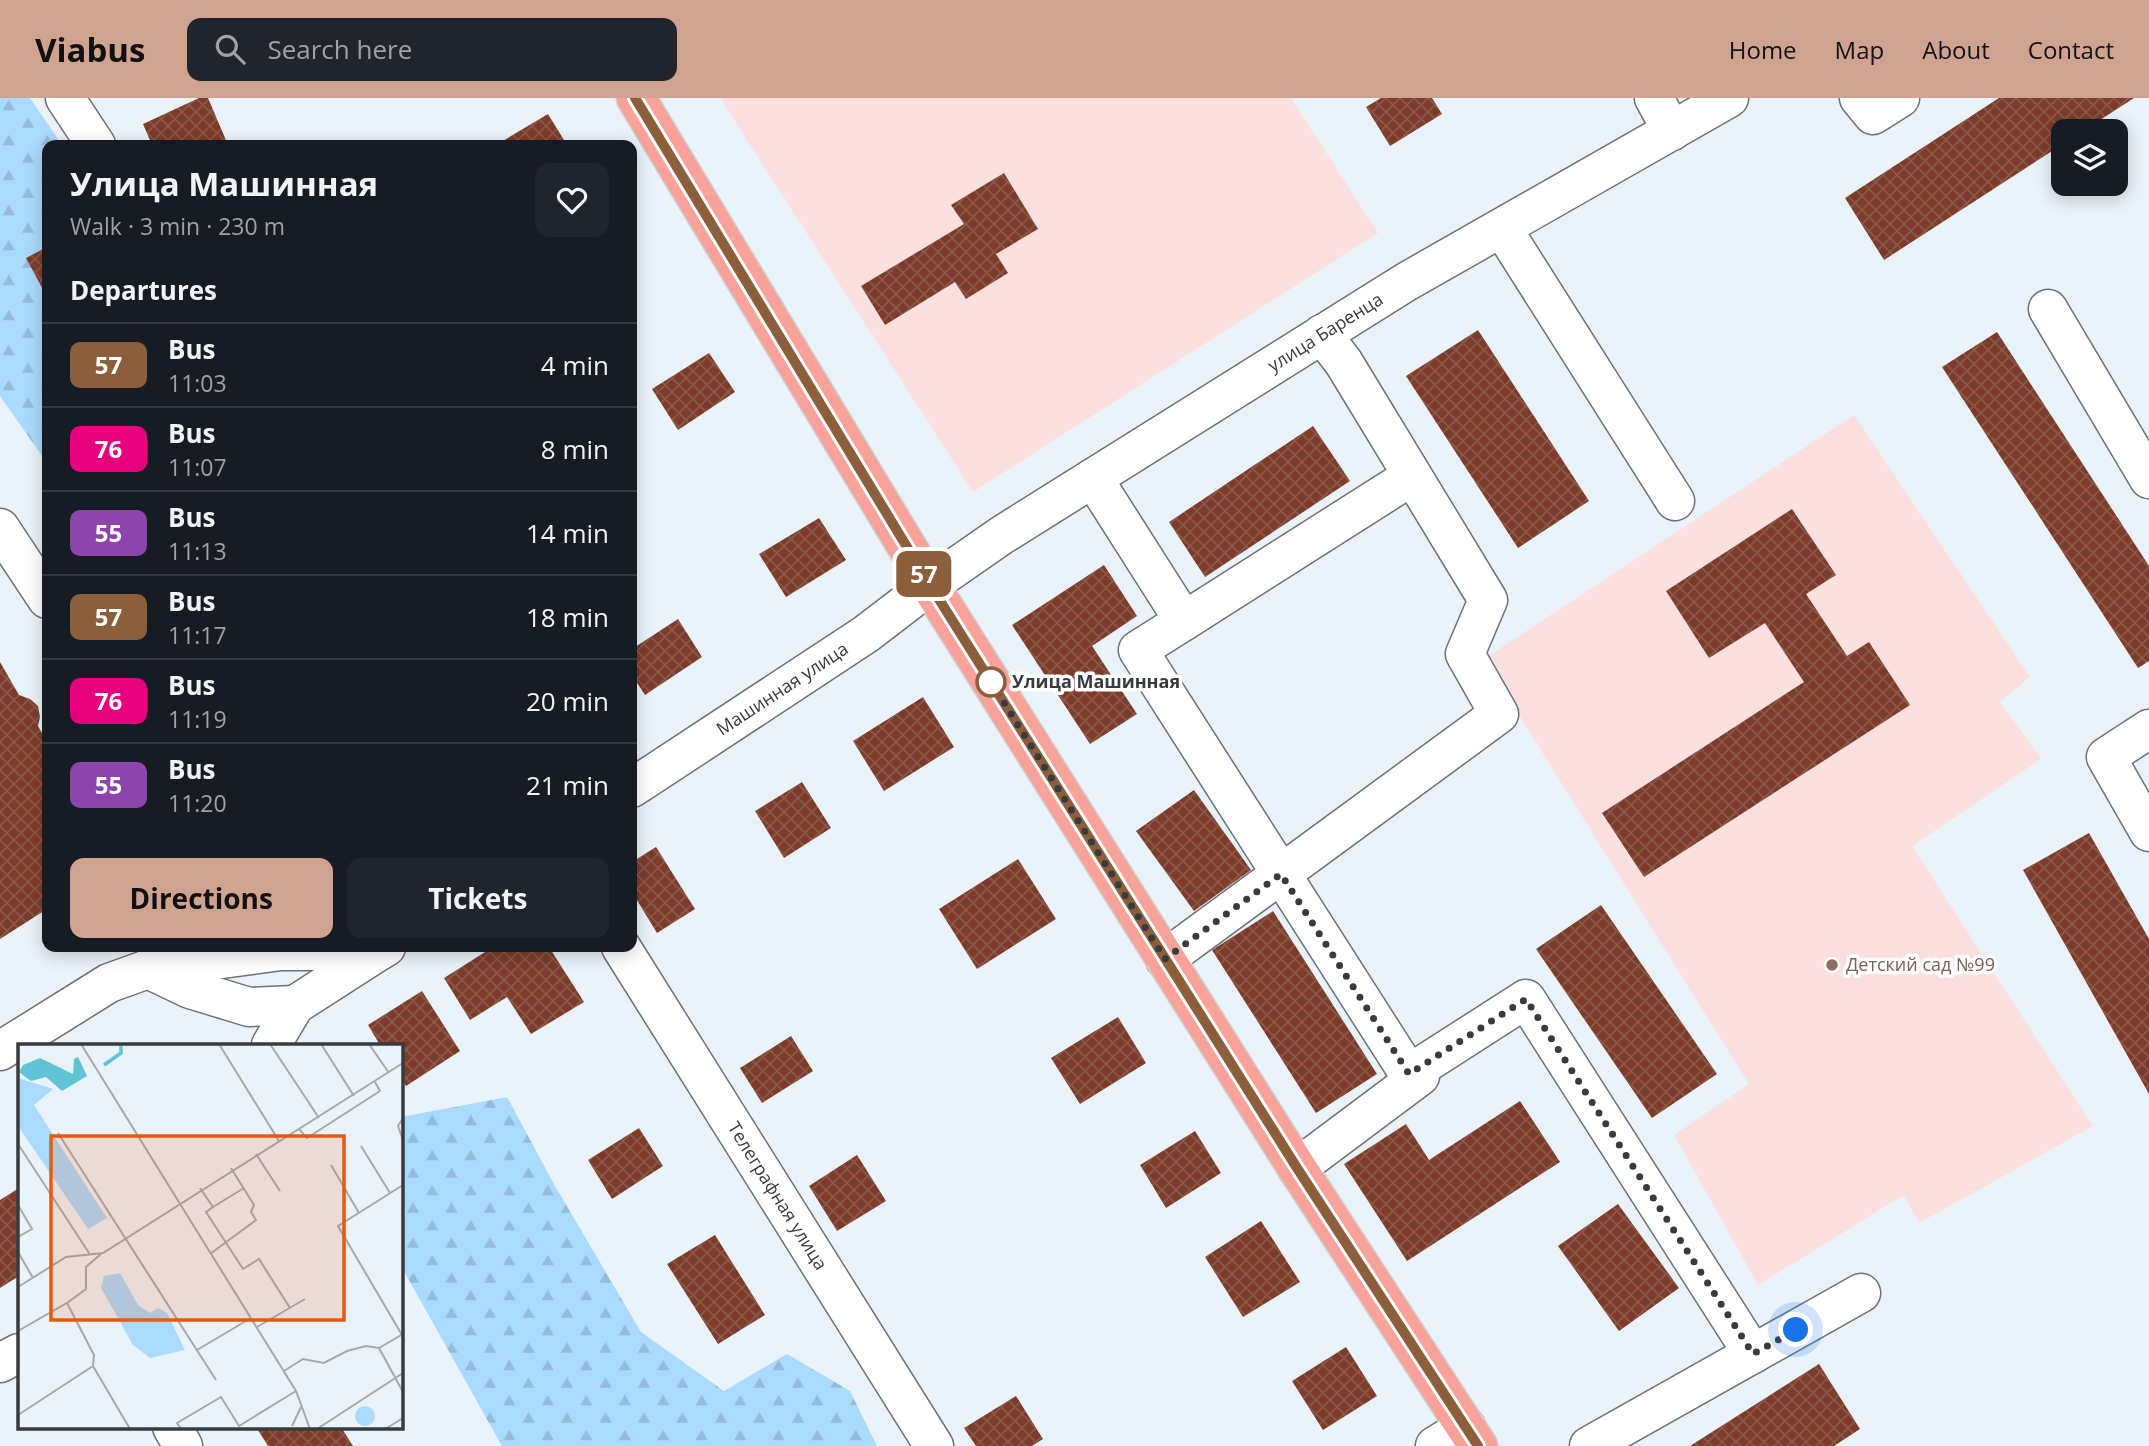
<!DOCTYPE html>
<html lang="en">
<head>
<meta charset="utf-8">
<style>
  :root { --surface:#171b24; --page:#20242c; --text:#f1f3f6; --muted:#9ea1a6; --line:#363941; --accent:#d0a391 }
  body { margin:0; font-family:"Open Sans",sans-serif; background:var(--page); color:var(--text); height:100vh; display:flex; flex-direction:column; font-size:26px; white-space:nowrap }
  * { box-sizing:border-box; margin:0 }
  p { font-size:23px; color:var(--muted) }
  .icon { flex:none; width:38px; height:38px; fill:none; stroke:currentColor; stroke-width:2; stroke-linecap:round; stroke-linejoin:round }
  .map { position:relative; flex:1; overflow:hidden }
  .side { position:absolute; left:42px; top:42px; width:595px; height:812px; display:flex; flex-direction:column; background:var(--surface); border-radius:14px; box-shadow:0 4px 18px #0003 }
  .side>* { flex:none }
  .badge { padding:0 14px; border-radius:10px; font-size:24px; line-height:46px }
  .buttons { position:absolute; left:2051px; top:21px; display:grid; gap:14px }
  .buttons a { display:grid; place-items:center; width:77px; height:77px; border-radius:14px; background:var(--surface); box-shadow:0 4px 18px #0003; font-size:35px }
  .you { position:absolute; width:35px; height:35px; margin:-18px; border:5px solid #fff; border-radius:50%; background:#1a73e8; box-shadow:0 0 0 10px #1a73e833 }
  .map>.badge { position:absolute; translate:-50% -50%; box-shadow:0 0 0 4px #fff }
  h2 { padding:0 28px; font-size:26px; line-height:63px }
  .round { display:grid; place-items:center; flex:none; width:74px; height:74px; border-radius:14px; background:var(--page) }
  .headline { display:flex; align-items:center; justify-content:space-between; height:119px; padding:0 28px }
  h1 { font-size:33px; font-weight:700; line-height:52px }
  .cta { display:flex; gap:14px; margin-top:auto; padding:14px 28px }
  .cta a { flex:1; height:80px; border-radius:14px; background:var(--accent); color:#111; font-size:28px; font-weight:700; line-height:80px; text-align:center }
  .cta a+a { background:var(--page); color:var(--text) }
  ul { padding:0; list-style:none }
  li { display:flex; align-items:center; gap:21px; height:84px; padding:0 28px; border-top:2px solid var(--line) }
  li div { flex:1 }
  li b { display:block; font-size:26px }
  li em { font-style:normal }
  li .badge { min-width:77px; font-weight:700; text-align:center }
  header { display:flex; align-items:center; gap:42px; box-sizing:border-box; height:98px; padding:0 35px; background:var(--accent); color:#111 }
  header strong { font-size:33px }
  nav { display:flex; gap:38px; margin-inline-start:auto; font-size:24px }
  .search { width:490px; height:63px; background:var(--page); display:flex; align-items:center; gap:18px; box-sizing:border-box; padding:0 24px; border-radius:14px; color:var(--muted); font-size:26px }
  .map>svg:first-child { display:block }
  .education { fill:#fbe0df }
  .forest { fill:url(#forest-firs) }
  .building { fill:url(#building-cross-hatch) }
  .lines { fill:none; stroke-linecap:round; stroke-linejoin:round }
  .minor-casing { stroke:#6b7279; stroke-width:41 }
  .major-casing { stroke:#cfd0d1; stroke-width:41 }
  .minor { stroke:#fff; stroke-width:38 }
  .major { stroke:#f8a29a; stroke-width:38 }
  .line-casing { stroke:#fff; stroke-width:16 }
  .line { stroke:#8b5e3c; stroke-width:10 }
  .walk { stroke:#383b3e; stroke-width:7; stroke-dasharray:0 12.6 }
  .stop-dot { fill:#fff; stroke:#8b5e3c; stroke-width:3.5 }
  .education-dot { fill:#8d6e63; stroke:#fefffe; stroke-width:2.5 }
  .labels { text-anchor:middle; stroke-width:7; stroke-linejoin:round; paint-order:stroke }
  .street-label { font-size:18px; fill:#383b3e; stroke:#fefffe }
  .stop-label { font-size:18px; font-weight:bold; fill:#383b3e; stroke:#fefffe; text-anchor:start }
  .education-label { font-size:18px; fill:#785e54; stroke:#fefffe; text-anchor:start }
  .inset-river { fill:none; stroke:#60c4d5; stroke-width:3.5 }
  .inset-road { fill:none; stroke:#a3a9af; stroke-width:2 }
  .view { fill:#e8590c; fill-opacity:0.15; stroke:#e8590c; stroke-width:3.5 }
  .inset-edge { fill:none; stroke:#383b3e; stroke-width:3.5 }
</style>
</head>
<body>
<header>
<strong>Viabus</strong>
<div class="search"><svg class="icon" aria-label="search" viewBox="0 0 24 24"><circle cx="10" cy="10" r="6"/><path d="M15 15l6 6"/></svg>Search here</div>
<nav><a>Home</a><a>Map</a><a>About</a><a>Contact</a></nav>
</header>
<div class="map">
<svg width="2149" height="1348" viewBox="0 0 2149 1348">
  <defs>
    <pattern id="forest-firs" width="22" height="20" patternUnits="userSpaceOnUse" patternTransform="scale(1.75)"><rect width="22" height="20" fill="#aadafd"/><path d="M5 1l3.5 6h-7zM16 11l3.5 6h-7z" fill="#93bcda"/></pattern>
    <pattern id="building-cross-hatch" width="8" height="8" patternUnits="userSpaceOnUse" patternTransform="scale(1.75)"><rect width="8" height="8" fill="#7d3c2a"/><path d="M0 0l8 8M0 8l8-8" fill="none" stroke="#8b5749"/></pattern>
  </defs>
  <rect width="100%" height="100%" fill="#eaf3fa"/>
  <!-- education -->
  <path class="education" d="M720 0H1291L1378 135 973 394Z
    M1854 317 2030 579 2000 604 2041 661 1912 748 2093 1028 1919 1125 1904 1097 1758 1187 1674 1037 1749 986 1484 561Z"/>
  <!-- forest -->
  <path class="forest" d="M0 0H30L62 47H47V365L0 298Z
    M507 999 555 1088 641 1234 724 1293 787 1256 850 1293 877 1348H502L401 1168V1019Z"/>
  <!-- building -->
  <path class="building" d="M199 0H208L228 47H152L143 26Z
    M1381 0H1432L1442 16 1390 48 1366 9Z
    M1999 0H2134L2083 33H2063V46L1884 162 1845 100Z
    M548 16 567 47H503L501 44Z
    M1004 75 1038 131 996 156 1008 175 966 201 955 184 885 227 861 188 964 126 951 107Z
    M47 149V199L26 160Z
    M1478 232 1589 403 1518 450 1406 278Z
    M1997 234 2149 468V563L2138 570 1942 269Z
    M709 255 735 294 678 332 652 291Z
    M1313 328 1350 383 1205 479 1169 424Z
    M1792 411 1836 477 1806 496 1847 558 1869 544 1910 607 1644 779 1602 715 1804 584 1765 525 1709 560 1666 493Z
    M819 420 846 462 786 499 759 456Z
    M1104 467 1137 518 1092 548 1137 616 1090 646 1012 527Z
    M678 521 702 559 645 597 632 577V551Z
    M0 564 19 597 30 601 38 608 40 619 38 628 47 644V811L0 841Z
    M923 599 954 649 884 693 853 643Z
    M802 684 831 730 784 760 755 713Z
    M1194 692 1251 772 1194 813 1136 733Z
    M2089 735 2149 841V996L2023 772Z
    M656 749 695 811 657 835 632 794V764Z
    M1018 761 1056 821 977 871 939 811Z
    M1601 807 1717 976 1652 1020 1536 851Z
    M1273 813 1377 976 1316 1015 1212 852Z
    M493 849H549L584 904 531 936 507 899 470 922 444 880Z
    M422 893 460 953 406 988 401 980V947H380L368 927Z
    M1118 919 1146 965 1080 1006 1051 960Z
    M791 938 813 973 762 1005 740 970Z
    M1520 1003 1560 1064 1407 1163 1344 1066 1406 1026 1429 1062Z
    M639 1030 663 1068 612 1101 588 1062Z
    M1195 1033 1221 1075 1166 1110 1140 1067Z
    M857 1057 886 1103 837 1133 809 1088Z
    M19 1090V1178L0 1190V1102Z
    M1618 1106 1679 1190 1619 1233 1558 1148Z
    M1261 1123 1300 1184 1243 1219 1205 1159Z
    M715 1137 765 1217 718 1246 667 1166Z
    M1346 1249 1377 1298 1323 1332 1292 1283Z
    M1819 1266 1860 1331 1834 1348H1690Z
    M1016 1298 1043 1341 1032 1348H976L964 1330Z
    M256 1329H341L353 1348H268Z"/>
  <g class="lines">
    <!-- minor casing -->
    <g class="minor-casing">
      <g id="minor">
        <path d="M65 0 96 47"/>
        <path d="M1654 0 1672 33"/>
        <path d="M1859 0 1873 17 1900 0"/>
        <path d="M1502 130 1675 403"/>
        <path d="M2048 211 2149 381"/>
        <path d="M1093 380 1184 523 1412 378"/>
        <path d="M0 430 47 501"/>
        <path d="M1184 523 1138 552 1409 976 1526 901 1753 1256"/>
        <path d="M2149 631 2106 659 2149 734"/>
        <path id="s1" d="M632 690 866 536 930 487 1002 437 1406 184 1729 0"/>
        <path id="s2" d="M621 849 934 1348"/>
        <path d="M1165 861 1499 616 1465 556 1488 502 1344 265 1322 236"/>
        <path d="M148 871 190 891 249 909 295 907"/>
        <path d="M271 947 295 907 379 853"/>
        <path d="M0 953 109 885 148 871 281 853H379L386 849"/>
        <path d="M1297 1070 1420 978"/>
        <path d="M0 1265 19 1255"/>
        <path d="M172 1329 183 1348"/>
        <path d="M1435 1348 1466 1329"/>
        <path d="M1589 1348 1861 1195"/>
      </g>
    </g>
    <!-- major casing -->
    <g class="major-casing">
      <path id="major" d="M636 0 930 487 1297 1070 1478 1348"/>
    </g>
    <!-- minor -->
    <use href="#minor" class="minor"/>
    <!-- major -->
    <use href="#major" class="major"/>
  </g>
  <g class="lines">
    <!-- line casing -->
    <g class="line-casing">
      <path id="line" d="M635 0 930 487 1297 1070 1478 1348"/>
    </g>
    <!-- line -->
    <use href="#line" class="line"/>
    <!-- walk -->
    <path class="walk" d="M991 584 1165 861 1281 776 1409 976 1526 901 1753 1256 1796 1232"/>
  </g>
  <!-- markers -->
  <circle class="stop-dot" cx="991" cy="584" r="14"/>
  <circle class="education-dot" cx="1832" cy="867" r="7"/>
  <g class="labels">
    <!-- street labels -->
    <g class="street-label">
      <text dy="6" stroke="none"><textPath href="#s1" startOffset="830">улица Баренца</textPath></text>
      <text dy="6" stroke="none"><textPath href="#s1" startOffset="180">Машинная улица</textPath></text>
      <text dy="6" stroke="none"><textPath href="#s2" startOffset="294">Телеграфная улица</textPath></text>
    </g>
    <!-- stop labels -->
    <g class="stop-label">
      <text x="1012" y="590">Улица Машинная</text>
    </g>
    <!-- education labels -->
    <g class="education-label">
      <text x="1846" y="873">Детский сад №99</text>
    </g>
  </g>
  <!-- overview -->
  <g transform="translate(18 946)">
    <rect width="385" height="385" fill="#eaf3fa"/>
    <path d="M0 34 35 45 16 61 89 174 70 185 0 82ZM102 229 120 261 132 269 140 264 149 269 167 306 132 314 115 301 83 244 86 232Z" fill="#aadafd"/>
    <path d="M337 372a10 10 0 1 1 20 0a10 10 0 1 1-20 0Z" fill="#aadafd"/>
    <path d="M60 13 69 32 44 47 28 33 13 37 1 28 5 21 22 14 55 30 56 15Z" fill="#60c4d5"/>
    <path class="inset-river" d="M86 21 103 9V0"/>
    <path class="inset-road" d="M63 0 278 347 292 385M201 0 261 97M252 0 301 74M303 0 336 52M351 0 371 29M385 74 380 82 385 96M281 85 289 94 362 47 357 38M40 89 198 336M0 100 71 209M343 102 372 149M238 110 262 147M313 121 341 169M182 144 195 163 226 144M0 161 14 185 0 193M195 163 188 168 225 225 241 215 272 264M0 208 15 234M192 210 238 176 233 168 236 161 213 124M0 243 48 213 85 209 385 19M49 259 68 245V223L84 209M239 283 287 255M0 287 49 259 76 311 75 322 112 385M385 290 361 304 385 348M384 291 320 182 385 141M179 306 233 274M266 327 285 315 306 319 329 307 348 302 361 304M0 371 75 322M274 382 284 361M163 385 159 379 203 353 221 382 278 347M299 385 385 329M367 385 385 374"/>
    <path class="view" d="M33 92H326V276H33Z"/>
    <rect width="385" height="385" class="inset-edge"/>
  </g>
</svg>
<div class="buttons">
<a><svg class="icon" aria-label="layers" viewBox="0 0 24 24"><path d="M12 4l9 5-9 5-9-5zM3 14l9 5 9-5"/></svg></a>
</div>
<div class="you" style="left:1796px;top:1232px"></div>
<b class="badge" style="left:924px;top:476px;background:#8b5e3c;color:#fff">57</b>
<section class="side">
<div class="headline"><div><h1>Улица Машинная</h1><p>Walk · 3 min · 230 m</p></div><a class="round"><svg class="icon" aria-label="heart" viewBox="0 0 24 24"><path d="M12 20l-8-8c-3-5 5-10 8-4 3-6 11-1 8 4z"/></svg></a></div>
<h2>Departures</h2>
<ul>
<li><span class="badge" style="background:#8b5e3c;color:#fff">57</span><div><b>Bus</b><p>11:03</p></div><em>4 min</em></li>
<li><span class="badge" style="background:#e6007e;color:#fff">76</span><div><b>Bus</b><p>11:07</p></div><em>8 min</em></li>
<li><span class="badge" style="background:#8e44ad;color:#fff">55</span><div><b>Bus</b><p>11:13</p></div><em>14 min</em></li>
<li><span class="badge" style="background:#8b5e3c;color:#fff">57</span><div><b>Bus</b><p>11:17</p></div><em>18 min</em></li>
<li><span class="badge" style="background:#e6007e;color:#fff">76</span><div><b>Bus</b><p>11:19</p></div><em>20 min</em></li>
<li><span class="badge" style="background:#8e44ad;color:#fff">55</span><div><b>Bus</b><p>11:20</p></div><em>21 min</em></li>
</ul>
<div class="cta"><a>Directions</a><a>Tickets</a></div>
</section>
</div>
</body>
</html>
